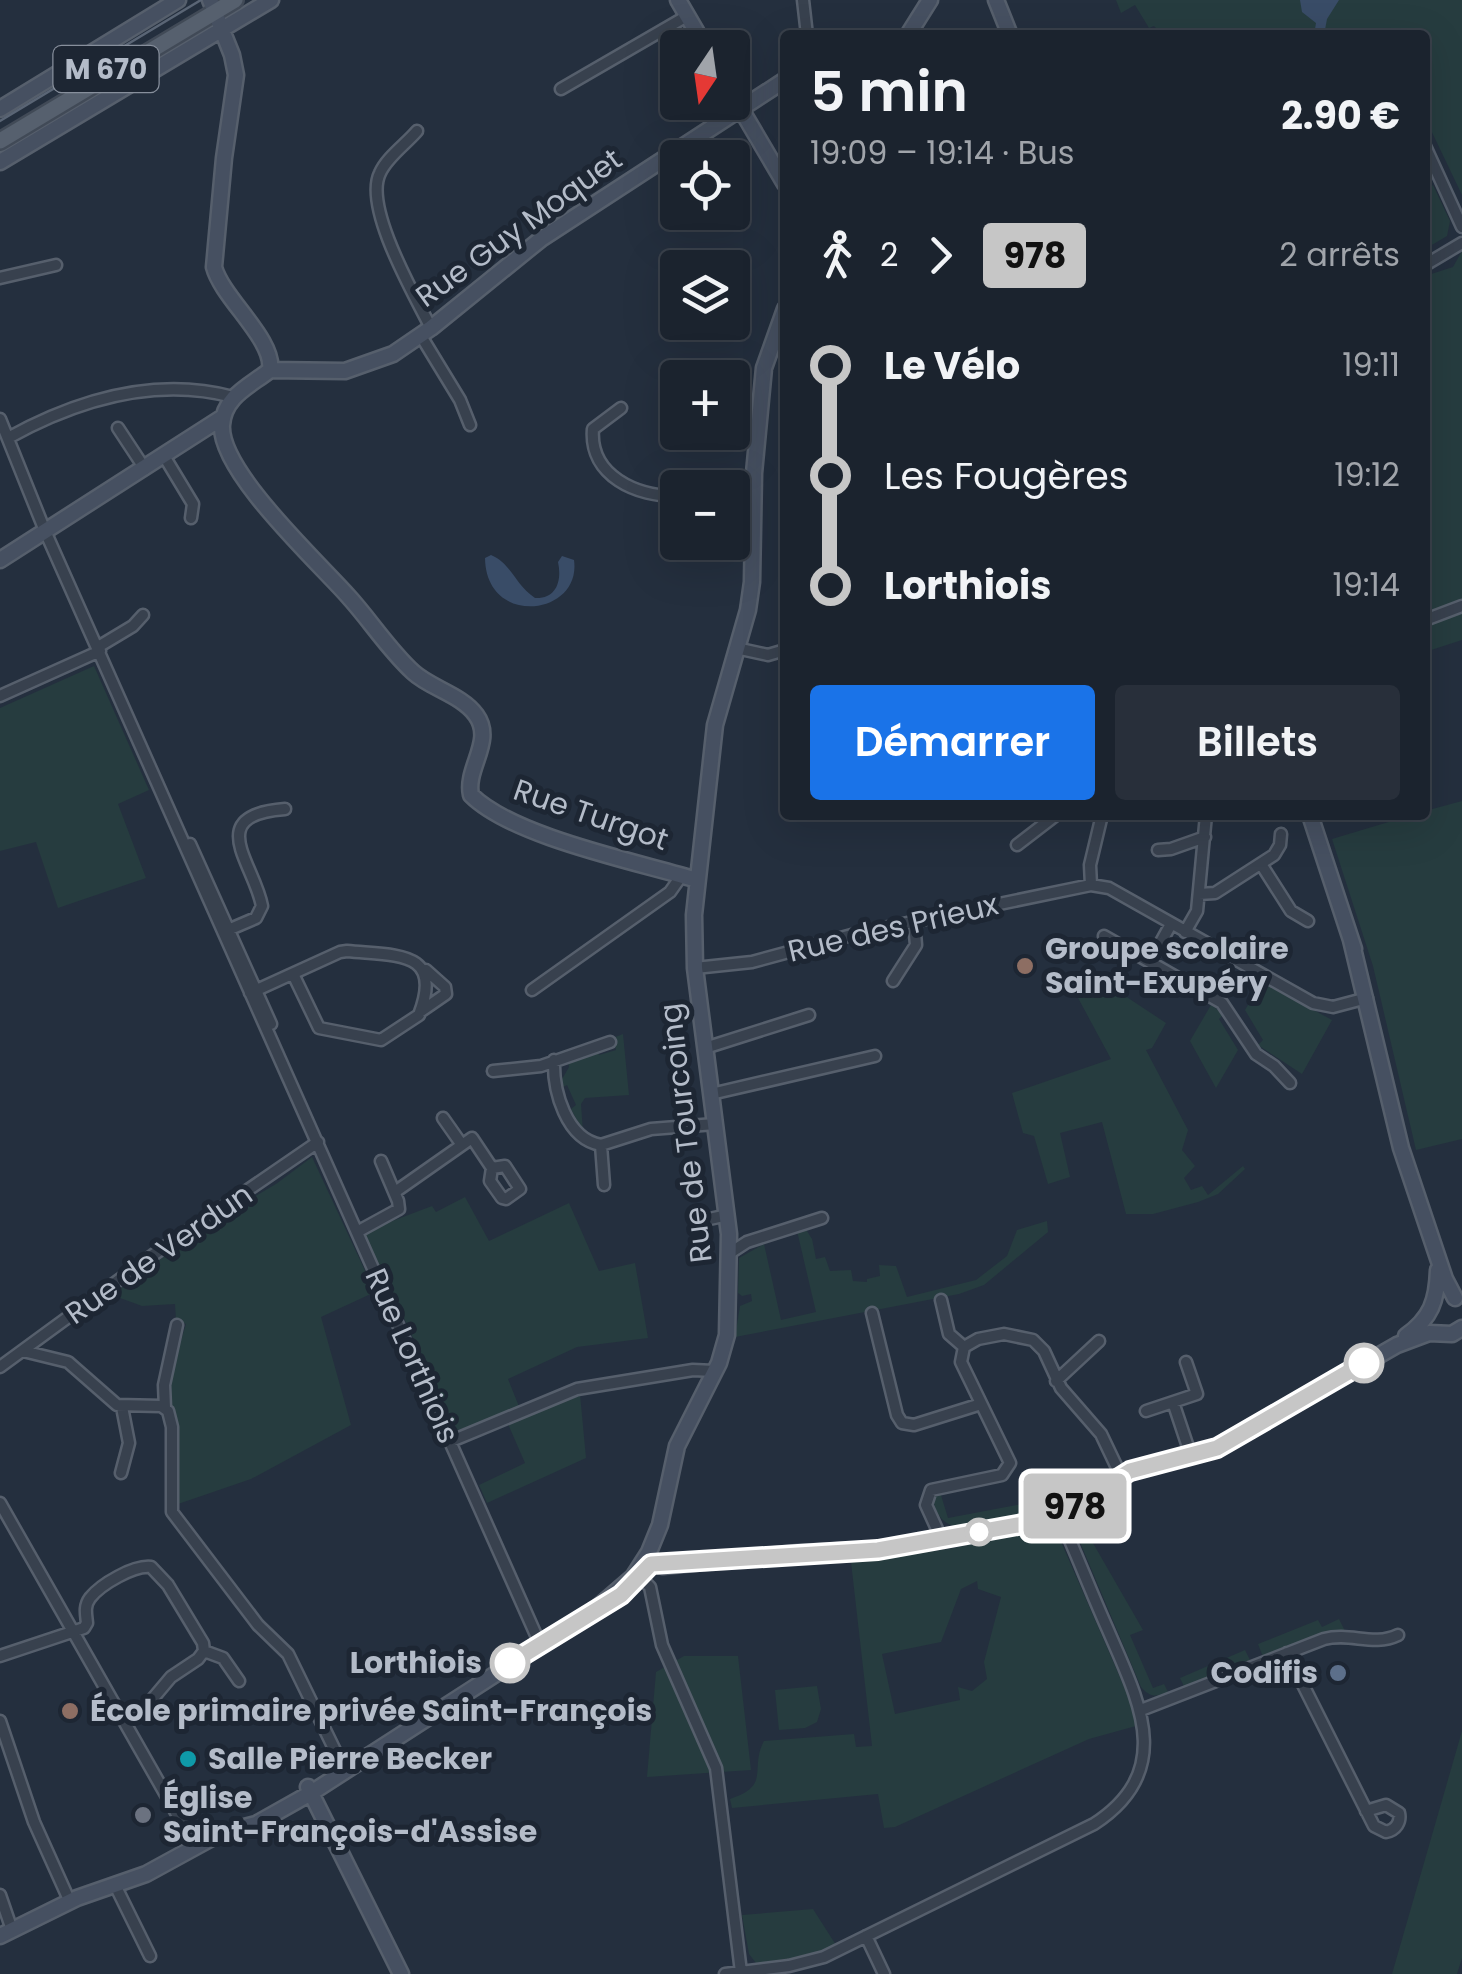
<!DOCTYPE html>
<html lang="fr">
<head>
<meta charset="utf-8">
<style>
  :root { --surface:#1b232e; --page:#282f3a; --text:#f1f3f6; --muted:#a0a4aa; --line:#39404a; --accent:#1a73e8 }
  body { margin:0; font-family:Poppins,sans-serif; background:var(--page); color:var(--text); height:100vh; display:flex; flex-direction:column; font-size:38px; white-space:nowrap }
  * { box-sizing:border-box; margin:0 }
  p { font-size:32px; color:var(--muted) }
  .icon { flex:none; width:55px; height:55px; fill:none; stroke:currentColor; stroke-width:2; stroke-linecap:round; stroke-linejoin:round }
  .map { position:relative; flex:1; overflow:hidden }
  .side { position:absolute; left:780px; top:30px; width:650px; height:790px; display:flex; flex-direction:column; background:var(--surface); border-radius:10px; box-shadow:0 10px 40px #0002,0 0 0 2px var(--line) }
  .side>* { flex:none }
  .badge { padding:0 20px; border-radius:8px; font-size:35px; line-height:65px }
  .needle { width:65px; rotate:193deg }
  .tools { position:absolute; left:660px; top:30px; display:grid; gap:20px }
  .tools a { display:grid; place-items:center; width:90px; height:90px; border-radius:10px; background:var(--surface); box-shadow:0 10px 40px #0002,0 0 0 2px var(--line); font-size:50px }
  .map>.badge { position:absolute; translate:-50% -50%; box-shadow:0 0 0 5px #fff }
  .legs { display:flex; align-items:center; gap:15px; height:110px; padding:0 30px; font-size:32px }
  .legs p { margin-inline-start:auto }
  .summary { display:flex; align-items:center; justify-content:space-between; height:170px; padding:0 30px }
  h1 { font-size:55px; font-weight:600; line-height:75px }
  .primary-button { display:flex; gap:20px; margin-top:auto; padding:20px 30px }
  .primary-button a { flex:1; height:115px; border-radius:10px; background:var(--accent); color:#fff; font-size:40px; font-weight:600; line-height:115px; text-align:center }
  .primary-button a+a { background:var(--page); color:var(--text) }
  ul { padding:0 30px; list-style:none }
  li { display:flex; align-items:center; gap:35px; height:110px; font-size:38px }
  li i { display:grid; place-items:center; width:15px; height:100%; margin:0 12px; background:currentColor }
  li i::after { content:''; width:25px; height:25px; margin:-12px; border:8px solid; border-radius:50%; background:var(--surface) }
  li p { margin-inline-start:auto }
  li:first-child i { background:linear-gradient(#0000 50%,currentColor 0) }
  li:last-child i { background:linear-gradient(currentColor 50%,#0000 0) }
  .map>svg:first-child { display:block }
  .green { fill:#263c3f; fill-rule:evenodd }
  .water { fill:#394c67 }
  .lines { fill:none; stroke-linecap:round; stroke-linejoin:round }
  .street-casing { stroke:#565f6c; stroke-width:15 }
  .secondary-casing { stroke:#565f6c; stroke-width:19 }
  .primary-casing { stroke:#414a57; stroke-width:20 }
  .street { stroke:#38414e; stroke-width:10 }
  .secondary { stroke:#465061; stroke-width:14 }
  .primary { stroke:#56606e; stroke-width:15 }
  .tram { stroke:#5a6575; stroke-width:2.5 }
  .line-1-casing { stroke:#fff; stroke-width:22 }
  .line-1 { stroke:#c6c6c6; stroke-width:15 }
  .education-dot { fill:#8d6e63; stroke:#1d2633; stroke-width:4 }
  .stop-1-dot { fill:#fff; stroke:#c6c6c6; stroke-width:5 }
  .service-dot { fill:#5c6f8a; stroke:#1d2633; stroke-width:4 }
  .culture-dot { fill:#0f9aa8; stroke:#1d2633; stroke-width:4 }
  .worship-dot { fill:#6b7280; stroke:#1d2633; stroke-width:4 }
  .labels { text-anchor:middle; stroke-width:10; stroke-linejoin:round; paint-order:stroke }
  .shield { fill:#1d2633; stroke:#878f9c; stroke-width:2.5 }
  .shield-label { font-size:28px; font-weight:bold; fill:#b4bcc9 }
  .street-label { font-size:30px; fill:#b4bcc9; stroke:#1d2633 }
  .poi-label { font-size:30px; font-weight:bold; fill:#b4bcc9; stroke:#1d2633; text-anchor:start }
  .stop-label { font-size:30px; font-weight:bold; fill:#b4bcc9; stroke:#1d2633; text-anchor:end }
</style>
</head>
<body>
<div class="map">
<svg width="1462" height="1974" viewBox="0 0 1462 1974">
  <rect width="100%" height="100%" fill="#242f3e"/>
  <!-- green -->
  <path class="green" d="M1116 0H1462V195L1428 124 1425 125V35H1251L1247 28 1242 30 1243 35H1163L1154 26 1149 28 1135 5 1121 13Z
    M1433 185 1450 221 1447 236 1425 249V188Z
    M1462 251V640L1425 652V276L1453 267Z
    M94 666 149 790 118 804 146 878 58 908 36 842 0 851V708Z
    M1462 801V1139L1416 1150 1373 966 1332 839 1412 815H1425V811Z
    M1262 982 1332 1020 1302 1074 1258 1045 1263 1040 1245 1010Z
    M1110 986 1166 1023 1152 1048 1146 1050 1188 1130 1182 1150 1195 1166 1184 1178 1191 1190 1202 1186 1208 1195 1243 1166 1245 1169 1218 1194 1198 1202 1153 1214H1126L1102 1122 1060 1133 1070 1177 1048 1184 1034 1136 1023 1133 1012 1093 1111 1059 1077 996Z
    M1211 1005 1224 1014 1219 1019 1238 1050 1216 1088 1190 1041Z
    M623 1034 629 1095 585 1098 581 1104 583 1132 571 1109 576 1105 567 1085 561 1088V1081L569 1067 568 1060 597 1049 599 1055 616 1050 613 1038Z
    M312 1157 375 1292 321 1317 351 1425 251 1479 178 1504 174 1497 169 1381 186 1324 176 1319 175 1304 142 1306 112 1295 208 1224 276 1184Z
    M465 1197 489 1241 569 1203 599 1271 635 1263 648 1338 577 1347 508 1379 520 1409 455 1431 389 1285 361 1233 432 1206 436 1212Z
    M1047 1221 1048 1232 984 1285 959 1294 735 1337 740 1306 752 1301 751 1294 742 1296 738 1293 739 1258 764 1244 781 1320 816 1312 797 1231 805 1228 812 1239 816 1259 825 1257 830 1271 851 1270 853 1281 867 1282V1279L880 1276 879 1265 896 1266 907 1297 976 1280 1007 1256 1017 1230Z
    M580 1394 586 1458 487 1503 479 1485 525 1463 508 1424Z
    M1107 1473C1059 1508 1027 1515 969 1527 948 1529 934 1518 933 1496L940 1492 948 1518 1022 1504 1021 1490 1024 1488 1041 1502 1064 1486Z
    M1082 1524 1143 1630 1130 1635 1153 1688 1164 1684 1168 1692C1155 1697 1151 1698 1141 1687L1074 1528Z
    M1055 1528 1133 1707 1136 1726 1089 1739 895 1827 884 1828 878 1794 732 1808 730 1799C772 1785 749 1769 764 1741L854 1734 856 1747 872 1746 851 1562 948 1549ZM977 1581 978 1589 1001 1597 984 1662 987 1679 972 1691 958 1687 960 1700 895 1714 882 1654 941 1642 961 1589Z
    M1339 1619 1345 1631 1296 1643 1263 1657 1258 1644 1318 1620 1322 1627Z
    M1245 1650 1250 1660 1185 1688 1180 1678Z
    M684 1656H738L751 1770 647 1777 656 1672Z
    M817 1686 821 1709 817 1722 805 1728 779 1730 775 1690Z
    M1462 1731V1958L1457 1974H1392Z
    M813 1909 836 1945 805 1957 756 1963 749 1954 742 1915Z"/>
  <!-- water -->
  <path class="water" d="M1300 0H1339L1327 19 1324 35H1314L1316 23 1302 12Z
    M491 555C512 564 515 585 535 598 557 599 562 580 558 562L562 556 574 560C582 616 486 628 485 558Z"/>
  <g class="lines">
    <!-- street casing -->
    <g class="street-casing">
      <path id="street" d="M803 0 807 35
        M561 89 687 16
        M417 131C406 144 387 157 380 173 363 207 415 296 431 328
        M1425 146 1462 227
        M1425 265 1462 243
        M0 278 56 265
        M421 336 460 400 470 425
        M621 408 593 429C589 476 637 497 678 496
        M0 419 45 531 540 1644
        M118 428 145 469
        M8 438C77 400 154 376 233 397
        M164 456 193 504 191 518
        M732 526 753 527
        M1425 620 1462 606
        M98 647 133 626 143 615
        M736 648 768 655 785 650
        M0 696 100 651
        M190 844 271 1024
        M1017 845 1056 815
        M1158 850 1171 849 1205 837
        M1261 864 1291 911 1308 921
        M1091 885 1090 865 1102 815
        M1199 894 1215 893 1274 855 1280 845 1281 834
        M228 930 256 918 262 906C254 863 203 815 285 809
        M1185 932 1197 911 1206 815
        M1104 936 1222 1003 1256 1054 1274 1066 1290 1083
        M1150 962 1171 924
        M695 968 752 962 859 933 1091 885 1109 888 1313 1003 1333 1007 1367 998
        M893 981 916 945 914 922
        M532 990 670 892 682 875
        M250 993 340 952 347 951C397 956 444 950 419 1015L381 1040 319 1028 293 974
        M420 1012 446 994 445 987 426 970
        M705 1048 809 1015
        M554 1060C553 1091 566 1139 601 1145L604 1185
        M493 1071 541 1066 610 1042
        M711 1094 875 1056
        M462 1145 472 1138 492 1168 490 1181 502 1198 506 1199 520 1189 505 1166 492 1168
        M601 1145 651 1129 715 1124
        M395 1192 462 1145 443 1118
        M357 1232 399 1209 398 1201 381 1161
        M701 1233 700 1221 728 1215
        M730 1253 747 1242 822 1218
        M941 1300 949 1334 964 1347
        M872 1313 897 1415 902 1423 914 1425 981 1404
        M23 1351 68 1362 117 1405 161 1406 168 1411 172 1427V1512L258 1625 288 1654 345 1771
        M0 1367 153 1255 318 1142
        M1056 1381 1099 1341
        M1173 1402 1191 1456
        M165 1408 164 1385 177 1325
        M1146 1411 1197 1394 1186 1362
        M449 1442 577 1389 693 1370 714 1371
        M121 1473 129 1443 122 1407
        M0 1503 195 1846
        M942 1540 926 1505 931 1490 1002 1475 1010 1463 961 1362 964 1347 978 1339 1004 1334 1033 1340 1044 1351 1061 1388 1101 1434 1121 1476
        M636 1573 650 1587 662 1645 716 1768 741 1972
        M204 1651 223 1658 239 1681
        M1287 1653 1374 1826 1386 1832C1396 1830 1401 1822 1399 1813L1386 1805 1366 1811
        M0 1656 84 1628 87 1623C86 1614 84 1606 90 1598 101 1584 134 1565 151 1567L168 1585 203 1643 204 1651 198 1659 171 1677 144 1709 125 1721
        M1141 1710 1324 1639C1351 1632 1373 1647 1398 1635
        M0 1721 34 1822 70 1902
        M115 1885 150 1956
        M0 1895 12 1930
        M866 1936 884 1974
        M725 1974 789 1966 824 1957 1094 1824C1177 1770 1138 1700 1108 1630 1091 1592 1076 1553 1059 1515"/>
    </g>
    <!-- secondary casing -->
    <g class="secondary-casing">
      <path id="secondary" d="M210 0 232 55 236 75 224 158 214 267C222 298 275 340 270 370
        M678 0 706 48
        M996 0 1010 35
        M908 35 930 0
        M732 94 785 184
        M0 109 178 0
        M0 162 271 0
        M270 370C250 386 224 396 222 425 219 471 318 562 348 596 370 620 388 649 413 672 430 688 462 695 476 715 495 741 465 768 471 795 513 837 638 862 697 880
        M270 370 345 371 393 354 431 328 541 239 785 80
        M0 560 223 417
        M1310 815 1354 949
        M1351 940 1401 1148 1445 1279 1455 1298
        M1406 1336C1431 1318 1437 1301 1438 1270
        M644 1561 663 1566 798 1553 889 1549 1040 1521 1075 1506 1131 1471 1217 1448 1397 1345 1429 1333 1452 1334 1462 1328
        M597 1608 633 1577 649 1552 660 1525 677 1446 719 1363 727 1335 729 1234 695 968 694 915 715 725 748 610 752 582 754 473 764 368 785 309
        M308 1787 401 1974
        M0 1936 77 1898 146 1874 221 1833 256 1824 311 1793 601 1606"/>
    </g>
    <!-- primary casing -->
    <g class="primary-casing">
      <path id="primary" d="M0 141 235 0"/>
    </g>
    <!-- street -->
    <use href="#street" class="street"/>
    <!-- secondary -->
    <use href="#secondary" class="secondary"/>
    <!-- primary -->
    <use href="#primary" class="primary"/>
    <!-- tram -->
    <path class="tram" d="M0 121 201 0"/>
  </g>
  <g class="lines">
    <!-- line-1 casing -->
    <g class="line-1-casing">
      <path id="line-1" d="M510 1663 621 1595 651 1564 878 1550 1040 1521 1066 1511 1130 1471 1217 1448 1364 1363"/>
    </g>
    <!-- line-1 -->
    <use href="#line-1" class="line-1"/>
  </g>
  <!-- markers -->
  <g class="education-dot">
    <circle cx="1025" cy="966" r="10"/>
    <circle cx="70" cy="1711" r="10"/>
  </g>
  <g class="stop-1-dot">
    <circle cx="1364" cy="1363" r="18"/>
    <circle cx="979" cy="1532" r="12"/>
    <circle cx="510" cy="1663" r="18"/>
  </g>
  <circle class="service-dot" cx="1338" cy="1673" r="10"/>
  <circle class="culture-dot" cx="188" cy="1759" r="10"/>
  <circle class="worship-dot" cx="143" cy="1815" r="10"/>
  <g class="labels">
    <!-- shield labels -->
    <rect class="shield" x="53.5" y="46" width="105" height="46" rx="8"/>
    <g class="shield-label">
      <text x="106" y="79">M 670</text>
    </g>
    <!-- street labels -->
    <g class="street-label">
      <text transform="translate(519 228) rotate(-36)" y="10">Rue Guy Moquet</text>
      <text transform="translate(591 815) rotate(19)" y="10">Rue Turgot</text>
      <text transform="translate(893 928) rotate(-13)" y="10">Rue des Prieux</text>
      <text transform="translate(686 1133) rotate(-97)" y="10">Rue de Tourcoing</text>
      <text transform="translate(159 1254) rotate(-35)" y="10">Rue de Verdun</text>
      <text transform="translate(412 1356) rotate(66)" y="10">Rue Lorthiois</text>
    </g>
    <!-- poi labels -->
    <g class="poi-label">
      <text x="1045" y="959">Groupe scolaire<tspan x="1045" dy="34">Saint-Exupéry</tspan></text>
      <text x="1318" y="1683" text-anchor="end">Codifis</text>
      <text x="90" y="1721">École primaire privée Saint-François</text>
      <text x="208" y="1769">Salle Pierre Becker</text>
      <text x="163" y="1808">Église<tspan x="163" dy="34">Saint-François-d'Assise</tspan></text>
    </g>
    <!-- stop labels -->
    <g class="stop-label">
      <text x="482" y="1673">Lorthiois</text>
    </g>
  </g>
</svg>
<div class="tools">
<a><svg class="needle" viewBox="-14 -14 28 28"><path d="M0-13l5 13h-10z" fill="#e53935"/><path d="M0 13l5-13h-10z" fill="#a0a4aa"/></svg></a>
<a><svg class="icon" aria-label="locate" viewBox="0 0 24 24"><circle cx="12" cy="12" r="6"/><path d="M12 2v4M12 18v4M2 12h4M18 12h4"/></svg></a>
<a><svg class="icon" aria-label="layers" viewBox="0 0 24 24"><path d="M12 4l9 5-9 5-9-5zM3 14l9 5 9-5"/></svg></a>
<a>+</a>
<a>−</a>
</div>
<b class="badge" style="left:1075px;top:1506px;background:#c6c6c6;color:#111">978</b>
<section class="side">
<div class="summary"><div><h1>5 min</h1><p>19:09 – 19:14 · Bus</p></div><b>2.90 €</b></div>
<div class="legs"><svg class="icon" aria-label="walk" viewBox="0 0 24 24"><circle cx="13" cy="4" r="2"/><path d="M13 8l-2 6 4 7M11 14l-3 7M7 12l3-4h3l4 4"/></svg>2<svg class="icon" aria-label="forward" viewBox="0 0 24 24"><path d="M9 5l7 7-7 7"/></svg><b class="badge" style="background:#c6c6c6;color:#111">978</b><p>2 arrêts</p></div>
<ul>
<li><i style="color:#c6c6c6"></i><b>Le Vélo</b><p>19:11</p></li>
<li><i style="color:#c6c6c6"></i><span>Les Fougères</span><p>19:12</p></li>
<li><i style="color:#c6c6c6"></i><b>Lorthiois</b><p>19:14</p></li>
</ul>
<div class="primary-button"><a>Démarrer</a><a>Billets</a></div>
</section>
</div>
</body>
</html>
